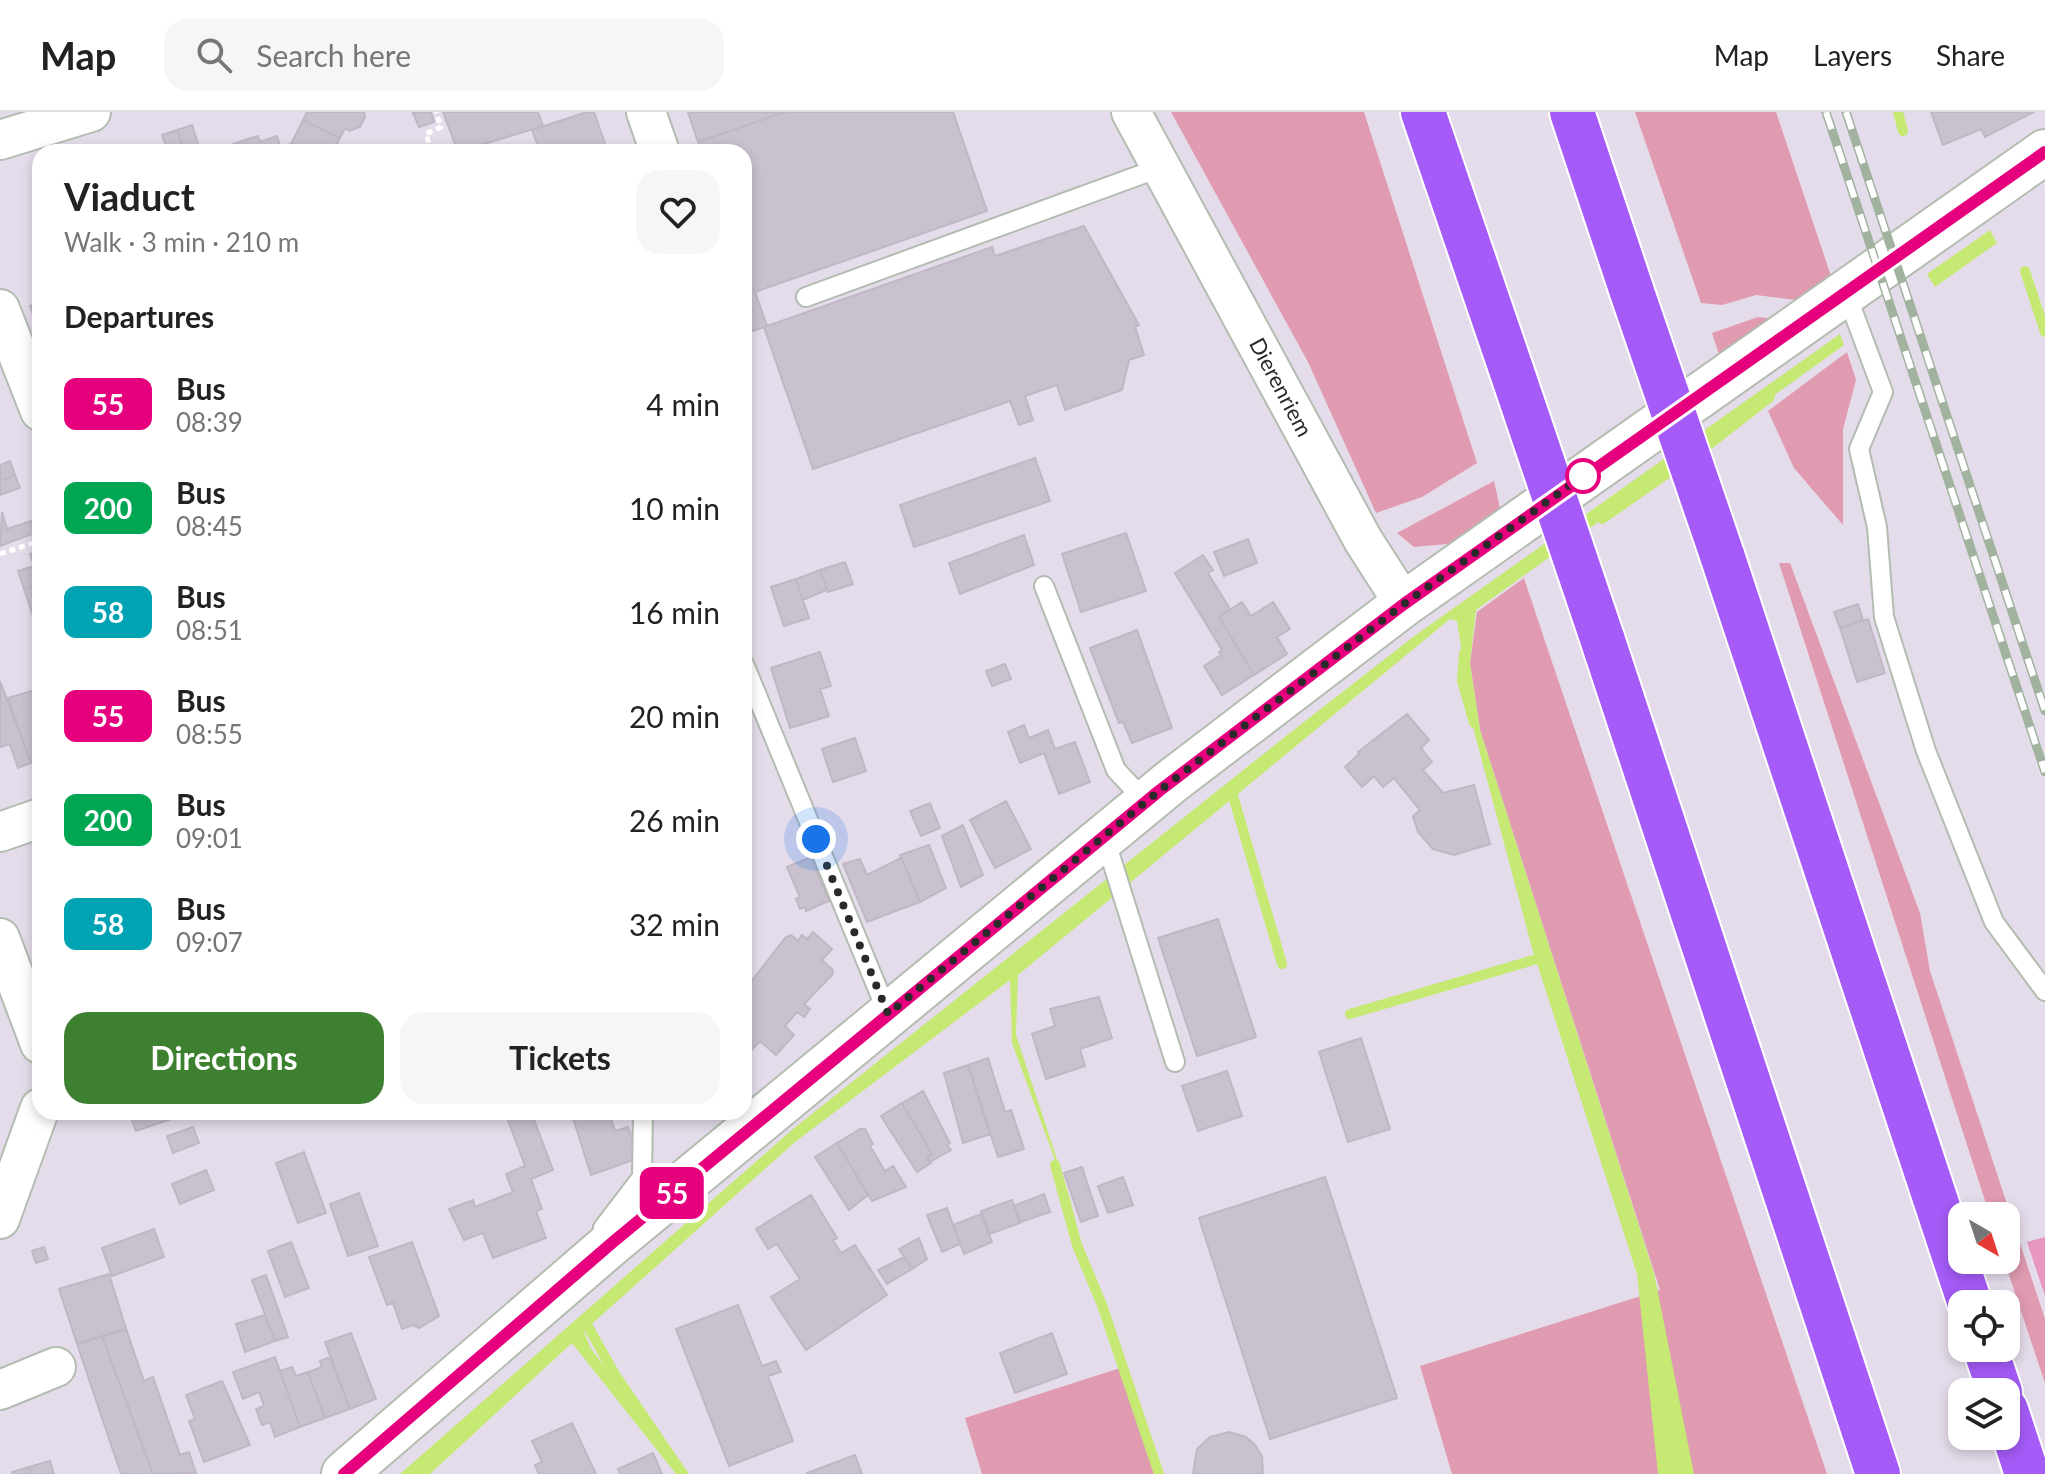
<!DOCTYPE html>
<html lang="en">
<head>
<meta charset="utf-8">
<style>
  :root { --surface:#fff; --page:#f6f6f6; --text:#222; --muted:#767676; --line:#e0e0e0; --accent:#3d8030 }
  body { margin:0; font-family:Lato,sans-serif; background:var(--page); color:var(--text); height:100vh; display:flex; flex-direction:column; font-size:30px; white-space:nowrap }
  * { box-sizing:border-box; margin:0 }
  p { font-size:26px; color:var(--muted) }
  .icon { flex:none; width:44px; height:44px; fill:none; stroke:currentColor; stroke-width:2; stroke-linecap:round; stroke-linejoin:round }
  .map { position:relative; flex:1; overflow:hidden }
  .drawer { position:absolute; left:32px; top:32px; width:720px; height:976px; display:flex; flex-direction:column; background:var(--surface); border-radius:24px; box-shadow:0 4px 12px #0003 }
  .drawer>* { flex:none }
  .badge { padding:0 16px; border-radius:12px; font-size:28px; line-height:52px }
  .needle { width:52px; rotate:141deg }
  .fabs { position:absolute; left:1948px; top:1090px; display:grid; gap:16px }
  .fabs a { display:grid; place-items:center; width:72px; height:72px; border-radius:16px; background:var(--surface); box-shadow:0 4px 12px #0003; font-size:40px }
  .you { position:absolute; width:40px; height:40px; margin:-20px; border:6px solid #fff; border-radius:50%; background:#1a73e8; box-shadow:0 0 0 12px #1a73e833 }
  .map>.badge { position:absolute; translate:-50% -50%; box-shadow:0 0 0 4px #fff }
  h2 { padding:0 32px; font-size:30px; line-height:72px }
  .round { display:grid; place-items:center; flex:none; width:84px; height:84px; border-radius:24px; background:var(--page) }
  .head { display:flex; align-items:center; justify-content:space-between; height:136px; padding:0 32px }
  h1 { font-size:38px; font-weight:700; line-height:60px }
  .cta { display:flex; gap:16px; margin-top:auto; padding:16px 32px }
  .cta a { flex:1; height:92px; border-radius:24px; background:var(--accent); color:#fff; font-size:32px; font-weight:700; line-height:92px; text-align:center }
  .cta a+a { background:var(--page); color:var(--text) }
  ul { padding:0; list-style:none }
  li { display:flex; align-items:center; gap:24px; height:104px; padding:0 32px }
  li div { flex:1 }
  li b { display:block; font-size:30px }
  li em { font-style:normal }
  li .badge { min-width:88px; font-weight:700; text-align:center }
  header { display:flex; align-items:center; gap:48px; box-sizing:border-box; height:112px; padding:0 40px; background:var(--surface); border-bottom:2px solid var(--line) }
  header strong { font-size:38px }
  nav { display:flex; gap:44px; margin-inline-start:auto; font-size:28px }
  .search { width:560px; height:72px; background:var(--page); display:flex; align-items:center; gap:20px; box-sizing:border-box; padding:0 28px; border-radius:24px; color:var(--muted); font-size:30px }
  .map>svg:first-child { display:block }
  .green { fill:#e09bb0 }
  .pitch { fill:#e797c2 }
  .water { fill:#c6e973 }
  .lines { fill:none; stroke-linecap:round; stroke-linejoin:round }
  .stream { stroke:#c6e973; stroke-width:10 }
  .building { fill:#c9c1ce; stroke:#c1b6c6; stroke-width:2 }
  .service-casing { stroke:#b2bdb0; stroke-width:22 }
  .minor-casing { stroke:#b2bdb0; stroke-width:42 }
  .tertiary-casing { stroke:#b2bdb0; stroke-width:48 }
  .motorway-casing { stroke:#fff; stroke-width:48 }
  .path { stroke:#fff; stroke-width:5; stroke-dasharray:6 4; stroke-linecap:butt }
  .service { stroke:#fff; stroke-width:18 }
  .minor { stroke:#fff; stroke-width:38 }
  .tertiary { stroke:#fff; stroke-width:44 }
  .motorway { stroke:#a45bf7; stroke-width:44 }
  .rail-casing { stroke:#a1b39f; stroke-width:9 }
  .rail { stroke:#fff; stroke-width:6; stroke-dasharray:18; stroke-linecap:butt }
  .motorway-bridge-casing { stroke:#fff; stroke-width:48; stroke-linecap:butt }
  .motorway-bridge { stroke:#a45bf7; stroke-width:44 }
  .line-casing { stroke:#fff; stroke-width:18 }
  .line { stroke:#e6007e; stroke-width:12 }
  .walk { stroke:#2a2a2a; stroke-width:8; stroke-dasharray:0 14.4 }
  .stop-dot { fill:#fff; stroke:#e6007e; stroke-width:4 }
  .labels { text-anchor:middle; stroke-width:7; stroke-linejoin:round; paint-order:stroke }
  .street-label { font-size:22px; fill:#2a2a2a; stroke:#fff }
</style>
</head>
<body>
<header>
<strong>Map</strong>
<div class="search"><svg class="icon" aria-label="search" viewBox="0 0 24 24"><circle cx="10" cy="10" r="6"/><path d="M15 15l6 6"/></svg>Search here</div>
<nav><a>Map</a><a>Layers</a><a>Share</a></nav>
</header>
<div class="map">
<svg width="2045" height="1362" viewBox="0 0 2045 1362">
  <rect width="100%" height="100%" fill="#e5dceb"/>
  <!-- green -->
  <path class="green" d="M1171 0H1364L1477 351 1422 385 1376 401 1308 250Z
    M1635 0H1776L1832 167 1803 189 1756 183 1722 193 1701 191Z
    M1758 205 1778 207 1720 246 1712 221Z
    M1847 240 1856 268 1843 317V413L1794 356 1768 299Z
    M1494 369 1502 405 1460 431 1414 435 1397 421Z
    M1779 451H1790L1920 801 1930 859 2045 1207V1271L2004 1148 2006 1104H1990Z
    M1524 466 1549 541 1827 1362H1452L1420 1254 1660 1178 1480 618 1470 551 1477 500Z
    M1120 1256 1155 1362H982L965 1306Z"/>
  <!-- pitch -->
  <path class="pitch" d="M2045 1125V1184L2027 1130Z"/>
  <!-- water -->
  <path class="water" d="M1990 118 1997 131 1935 175 1927 162Z
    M1840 222 1844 233 1476 498 1470 551 1480 618 1654 1161 1694 1362H1658L1637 1162 1532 836 1474 619 1457 509 1450 507 1018 863 1016 923 1076 1105 1012 931 1010 868 795 1030 584 1219 590 1235 685 1362H676L572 1231 430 1362H400L793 1017 1286 624 1413 525Z"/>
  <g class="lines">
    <!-- stream -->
    <path class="stream" d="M1898 0 1903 19
      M2025 159 2045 220
      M1698 341 1770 285
      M1602 407 1681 352
      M1464 541 1462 569 1474 611
      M1231 677 1282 852
      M1350 902 1547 844
      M1055 1053 1077 1133 1102 1193 1159 1362
      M585 1209 614 1261 683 1362"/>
  </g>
  <!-- building -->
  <path class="building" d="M307 0H364L365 5 360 15 349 19 345 16 340 26 303 8Z
    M431 0 434 10 419 15 413 1Z
    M443 0H538L543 14 458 40Z
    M587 0H594L608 40H540L532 18Z
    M688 0H785L698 30Z
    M785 0H953L987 99 755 180 767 214 744 222V40H701L698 30Z
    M1931 0H2034L1985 25 1981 17 1943 33Z
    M303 8 340 26 333 40H282L281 35 291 32Z
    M192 13 201 40H185L177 18Z
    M177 18 185 40H168L162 23Z
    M258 24 260 30 277 24 282 40H249L245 28Z
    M245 28 249 40H232L235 39 233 32Z
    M1084 114 1139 213 1135 215 1144 243 1129 248 1122 278 1065 298 1057 273 1025 284 1033 308 1019 313 1010 289 813 357 764 215 992 135 995 144Z
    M40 190V206L35 208 30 194Z
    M1035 346 1050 389 914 435 900 393Z
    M10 349 15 363 0 369V353Z
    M15 363 20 376 0 383V369Z
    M2 400 7 417 31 409 35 421 0 434Z
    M1126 421 1146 479 1081 500 1062 442Z
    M1024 423 1034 453 960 482 949 451Z
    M1248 427 1257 451 1224 464 1214 440Z
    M40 438V472L24 477 18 459 34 454 30 442Z
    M1203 443 1213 458 1208 461 1230 497 1219 505 1254 563 1222 583 1204 554 1221 543 1219 540 1222 538 1175 461Z
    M845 450 853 472 828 480 820 458Z
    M820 458 827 478 803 488 796 467Z
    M796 467 809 506 784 514 771 475Z
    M40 472V505L34 507 24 477Z
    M1242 490 1251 504 1273 490 1290 517 1277 525 1287 542 1254 563 1219 505Z
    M1858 492 1863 508 1840 516 1834 500Z
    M1868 507 1885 561 1857 570 1840 516Z
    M1137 518 1172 616 1132 631 1123 610 1119 611 1090 536Z
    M820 540 831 574 820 577 829 604 790 616 771 556Z
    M1005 552 1011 567 992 574 986 559Z
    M0 569 31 651 18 656 10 632 0 635Z
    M38 577 40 648 31 651 8 586Z
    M1407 602 1429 628 1421 636 1432 650 1423 658 1443 681 1474 673 1490 732 1454 743 1433 737 1418 720 1413 704 1420 698 1394 666 1383 675 1374 664 1362 675 1345 655 1359 642 1358 640Z
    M1024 613 1029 626 1048 618 1055 637 1075 630 1090 670 1059 682 1044 641 1020 651 1008 620Z
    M855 626 866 659 833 670 822 637Z
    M1006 689 1031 737 995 756 970 708Z
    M930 691 940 716 921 724 910 699Z
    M963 713 983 763 961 775 942 724Z
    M929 733 946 776 920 790 900 743Z
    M900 743 920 790 867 810 843 752 860 747 867 763 901 746Z
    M811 745 829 789 806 799 805 795 800 797 796 787 800 785 787 755Z
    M1218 807 1256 925 1197 944 1158 826Z
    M813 820 832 837 822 848 833 858 832 863 804 892 810 897 804 905 797 900 785 914 794 923 776 943 760 929 744 946V877L751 869 748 868 753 867 786 825 791 823 798 829 802 823 807 827Z
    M1099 885 1112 926 1080 937 1085 954 1046 967 1032 922 1055 914 1050 897Z
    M1361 926 1390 1017 1348 1030 1319 940Z
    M988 946 1005 1000 1011 998 1024 1037 998 1045 968 953Z
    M968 953 990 1022 963 1031 944 961Z
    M1227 959 1242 1004 1198 1019 1182 974Z
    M923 979 950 1031 947 1033 951 1038 930 1050 927 1045 932 1042 902 991Z
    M902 991 932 1042 927 1045 931 1051 917 1060 881 1004Z
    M129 1000H192L136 1019Z
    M505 1000H531L553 1058 531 1067 542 1097 536 1099 546 1126 493 1146 483 1121 464 1128 449 1097 473 1088 475 1095 513 1080 506 1062 525 1054Z
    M578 1000H609L615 1019 628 1015 639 1046 591 1063 572 1003Z
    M193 1015 199 1031 173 1041 167 1024Z
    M860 1017H865L873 1032 870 1034 885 1059 893 1054 906 1075 872 1089 837 1031Z
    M837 1031 868 1083 849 1098 815 1045Z
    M304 1040 326 1101 298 1111 276 1051Z
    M1082 1055 1098 1104 1081 1110 1064 1061Z
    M206 1058 214 1078 180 1092 172 1072Z
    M1123 1065 1133 1093 1108 1101 1098 1074Z
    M1325 1065 1397 1286 1270 1327 1199 1106Z
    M359 1081 378 1134 348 1144 330 1092Z
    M1044 1082 1050 1100 1021 1110 1014 1094Z
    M811 1083 837 1126 833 1128 841 1141 855 1133 887 1183 806 1238 771 1185 800 1167 777 1132 768 1137 756 1117Z
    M1012 1088 1020 1111 990 1122 981 1099Z
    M947 1096 960 1132 942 1140 927 1103Z
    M981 1102 992 1130 964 1142 953 1113Z
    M154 1117 164 1145 112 1164 102 1136Z
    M919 1126 927 1147 912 1157 899 1137Z
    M291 1130 309 1176 285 1185 268 1139Z
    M412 1130 439 1204 419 1216 413 1213 402 1217 393 1191 387 1193 369 1145Z
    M44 1135 48 1147 36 1151 32 1139Z
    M904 1145 912 1157 887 1172 878 1158Z
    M109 1162 126 1217 77 1232 59 1177Z
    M266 1163 288 1225 275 1229 252 1168Z
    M738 1193 762 1254 776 1249 781 1260 768 1264 793 1329 729 1354 676 1217Z
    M265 1203 275 1229 245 1240 236 1212Z
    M126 1217 144 1269 153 1265 180 1343 189 1340 196 1361 153 1362 102 1224Z
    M351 1221 376 1287 350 1297 325 1230Z
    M1052 1221 1067 1262 1015 1281 1000 1241Z
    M102 1224 153 1362H121L77 1232Z
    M275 1245 300 1315 275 1325 270 1310 262 1313 256 1297 264 1294 259 1280 243 1287 233 1260Z
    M330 1245 350 1297 325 1306 308 1260 322 1255 320 1249Z
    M292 1255 296 1264 308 1260 325 1306 300 1315 280 1259Z
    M222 1269 250 1333 204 1350 189 1309 195 1307 186 1283Z
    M572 1311 596 1362H539L535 1353 542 1350 532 1329Z
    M1229 1320 1246 1325 1255 1333 1262 1344 1263 1362H1193L1197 1337 1210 1325Z
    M653 1341 662 1362H620L618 1357Z
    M855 1343 862 1362H807V1361Z
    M50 1349 54 1362H31L29 1355Z
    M29 1355 31 1362H13L12 1360Z"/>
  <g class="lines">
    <!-- service casing -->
    <g class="service-casing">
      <path id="service" d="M1846 181 1883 280 1859 337 1877 415 1884 505 1926 639 1994 810 2045 879
        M806 185 1162 55
        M1044 474 1116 658 1146 690
        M744 552 888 902
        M1105 727 1175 950
        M605 1119 603 1116 642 1065 643 1000"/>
    </g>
    <!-- minor casing -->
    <g class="minor-casing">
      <path id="minor" d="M646 0 660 40
        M1131 0 1363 428 1404 492
        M0 28 91 0
        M0 197 40 299
        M0 720 40 706
        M0 826 40 932
        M0 1107 40 996
        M0 1278 56 1255"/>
    </g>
    <!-- tertiary casing -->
    <g class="tertiary-casing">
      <path id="tertiary" d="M344 1362 613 1130 1172 669 1404 492 2045 40"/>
    </g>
    <!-- motorway casing -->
    <g class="motorway-casing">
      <path id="motorway" d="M1423 0 1512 260
        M1572 0 1632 180
        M1722 443 1970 1192
        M1602 526 1878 1362
        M1985 1236 2000 1280
        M2006 1298 2027 1362"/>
    </g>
    <!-- path -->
    <path class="path" d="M432 40 426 22 441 15 436 0
      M0 442 40 429"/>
    <!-- service -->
    <use href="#service" class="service"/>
    <!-- minor -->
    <use href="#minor" class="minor"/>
    <!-- tertiary -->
    <use href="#tertiary" class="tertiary"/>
    <!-- motorway -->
    <use href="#motorway" class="motorway"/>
    <!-- rail casing -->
    <g class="rail-casing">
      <path id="rail" d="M1826 0 2045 660
        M1846 0 2045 599"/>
    </g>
    <!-- rail -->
    <use href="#rail" class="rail"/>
    <!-- motorway-bridge casing -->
    <g class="motorway-bridge-casing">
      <path id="motorway-bridge" d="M1632 180 1722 443
        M1512 260 1602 526"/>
    </g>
    <!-- motorway-bridge -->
    <use href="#motorway-bridge" class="motorway-bridge"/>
  </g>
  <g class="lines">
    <!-- line casing -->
    <g class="line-casing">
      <path id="line" d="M344 1362 613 1130 1159 679 1404 492 2045 40"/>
    </g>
    <!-- line -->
    <use href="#line" class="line"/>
    <!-- walk -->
    <path class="walk" d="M816 727 888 902 1159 679 1404 492 1583 364"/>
  </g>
  <!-- markers -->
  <circle class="stop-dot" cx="1583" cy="364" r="16"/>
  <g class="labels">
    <!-- street labels -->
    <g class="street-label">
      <text transform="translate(1281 275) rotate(62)" y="8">Dierenriem</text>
    </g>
  </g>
</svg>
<div class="fabs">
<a><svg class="needle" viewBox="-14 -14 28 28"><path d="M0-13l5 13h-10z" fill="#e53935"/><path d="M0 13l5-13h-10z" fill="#767676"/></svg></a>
<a><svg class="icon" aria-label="locate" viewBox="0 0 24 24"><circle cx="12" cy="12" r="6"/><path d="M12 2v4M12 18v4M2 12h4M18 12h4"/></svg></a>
<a><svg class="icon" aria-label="layers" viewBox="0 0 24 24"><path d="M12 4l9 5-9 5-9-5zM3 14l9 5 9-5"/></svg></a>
</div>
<div class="you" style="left:816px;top:727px"></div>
<b class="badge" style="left:672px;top:1081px;background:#e6007e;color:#fff">55</b>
<section class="drawer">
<div class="head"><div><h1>Viaduct</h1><p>Walk · 3 min · 210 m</p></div><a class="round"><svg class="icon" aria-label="heart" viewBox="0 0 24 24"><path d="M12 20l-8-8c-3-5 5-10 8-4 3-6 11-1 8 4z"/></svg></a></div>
<h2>Departures</h2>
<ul>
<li><span class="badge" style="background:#e6007e;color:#fff">55</span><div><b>Bus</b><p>08:39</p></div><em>4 min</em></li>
<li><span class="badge" style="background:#00a651;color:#fff">200</span><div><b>Bus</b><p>08:45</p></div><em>10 min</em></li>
<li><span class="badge" style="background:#00a3b4;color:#fff">58</span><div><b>Bus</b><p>08:51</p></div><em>16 min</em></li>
<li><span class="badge" style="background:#e6007e;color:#fff">55</span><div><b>Bus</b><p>08:55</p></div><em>20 min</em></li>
<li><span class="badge" style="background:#00a651;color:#fff">200</span><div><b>Bus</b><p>09:01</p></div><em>26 min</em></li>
<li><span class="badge" style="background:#00a3b4;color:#fff">58</span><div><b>Bus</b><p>09:07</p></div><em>32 min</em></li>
</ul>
<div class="cta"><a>Directions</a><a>Tickets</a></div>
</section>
</div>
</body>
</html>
